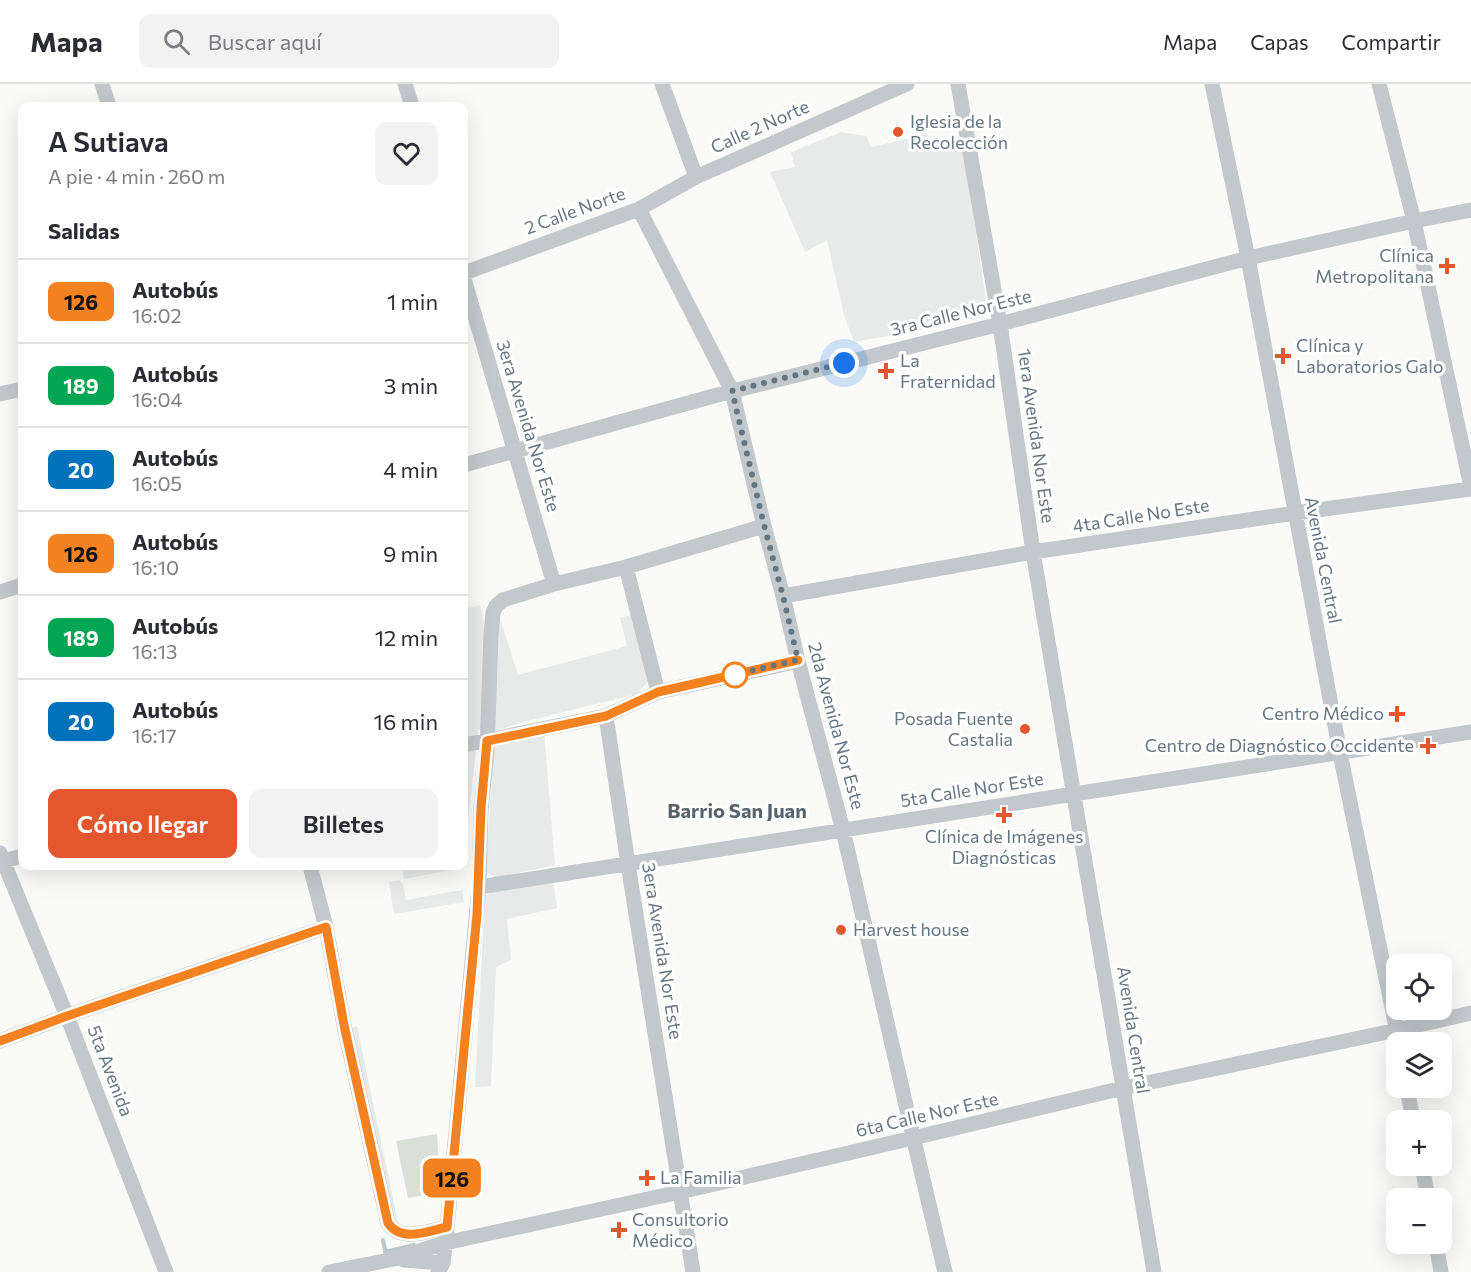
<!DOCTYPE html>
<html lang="es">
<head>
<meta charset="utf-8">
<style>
  :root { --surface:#fff; --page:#f2f2f3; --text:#2b2b33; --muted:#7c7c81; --line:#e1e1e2; --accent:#e4572e }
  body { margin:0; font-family:Commissioner,sans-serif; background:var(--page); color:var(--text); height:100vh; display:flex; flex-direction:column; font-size:22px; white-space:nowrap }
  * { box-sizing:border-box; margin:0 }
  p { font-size:20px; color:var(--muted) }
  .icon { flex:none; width:33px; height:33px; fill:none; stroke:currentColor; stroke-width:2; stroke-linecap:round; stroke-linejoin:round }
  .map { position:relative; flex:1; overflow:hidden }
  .drawer { position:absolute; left:18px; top:18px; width:450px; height:768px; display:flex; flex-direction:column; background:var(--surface); border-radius:12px; box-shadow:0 6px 24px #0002 }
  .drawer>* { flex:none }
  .badge { padding:0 12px; border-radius:9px; font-size:21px; line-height:39px }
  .controls { position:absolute; left:1386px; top:870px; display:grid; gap:12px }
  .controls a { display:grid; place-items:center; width:66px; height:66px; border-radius:12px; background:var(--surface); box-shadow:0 6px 24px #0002; font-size:30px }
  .you { position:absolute; width:30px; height:30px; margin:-15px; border:4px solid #fff; border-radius:50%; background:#1a73e8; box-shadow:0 0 0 9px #1a73e833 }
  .map>.badge { position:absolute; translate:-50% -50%; box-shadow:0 0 0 3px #fff }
  h2 { padding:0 30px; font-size:22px; line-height:54px }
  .round { display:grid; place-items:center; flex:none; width:63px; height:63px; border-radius:12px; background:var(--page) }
  .summary { display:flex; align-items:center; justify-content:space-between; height:102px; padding:0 30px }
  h1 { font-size:28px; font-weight:600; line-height:45px }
  .cta { display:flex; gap:12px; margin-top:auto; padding:12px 30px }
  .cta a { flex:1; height:69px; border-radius:12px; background:var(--accent); color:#fff; font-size:24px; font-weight:600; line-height:69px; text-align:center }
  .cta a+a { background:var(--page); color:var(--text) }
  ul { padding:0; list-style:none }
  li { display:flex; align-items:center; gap:18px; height:84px; padding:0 30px; border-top:2px solid var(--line) }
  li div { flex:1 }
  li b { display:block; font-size:22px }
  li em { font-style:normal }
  li .badge { min-width:66px; font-weight:700; text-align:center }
  header { display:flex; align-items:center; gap:36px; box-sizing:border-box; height:84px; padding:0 30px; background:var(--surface); border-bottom:2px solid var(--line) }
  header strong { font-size:28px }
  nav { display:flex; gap:33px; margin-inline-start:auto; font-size:21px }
  .search { width:420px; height:54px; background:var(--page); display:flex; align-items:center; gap:15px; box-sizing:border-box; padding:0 21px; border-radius:12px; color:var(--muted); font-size:22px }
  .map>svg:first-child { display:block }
  .built { fill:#e8e9e9 }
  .green { fill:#dadfd7 }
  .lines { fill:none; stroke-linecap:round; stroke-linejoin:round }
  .stream { stroke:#bbc7cb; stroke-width:4 }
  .minor { stroke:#c3c8cc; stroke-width:15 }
  .line-casing { stroke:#fff; stroke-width:14 }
  .line { stroke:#f58220; stroke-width:9 }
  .walk { stroke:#657683; stroke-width:6; stroke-dasharray:0 10.8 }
  .poi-dot { fill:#e4572e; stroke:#fff; stroke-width:2 }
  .stop-dot { fill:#fff; stroke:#f58220; stroke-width:3 }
  .labels { text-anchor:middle; stroke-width:6; stroke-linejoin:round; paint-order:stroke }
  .poi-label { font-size:18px; fill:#657683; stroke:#fff; text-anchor:start }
  .street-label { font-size:18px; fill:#657683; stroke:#fff }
  .neighbourhood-label { font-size:20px; font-weight:bold; fill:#57646e; stroke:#fff }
</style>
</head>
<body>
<header>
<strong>Mapa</strong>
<div class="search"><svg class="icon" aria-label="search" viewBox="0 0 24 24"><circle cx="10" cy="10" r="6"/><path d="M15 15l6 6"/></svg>Buscar aquí</div>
<nav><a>Mapa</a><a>Capas</a><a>Compartir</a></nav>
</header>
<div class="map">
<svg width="1471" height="1188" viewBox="0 0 1471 1188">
  <rect width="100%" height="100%" fill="#fafaf8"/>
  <!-- built -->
  <path class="built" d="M841 48 866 52 872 63 927 50 934 58H948L963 60 988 231 912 248 854 258 844 231 827 156 805 168 770 88 795 83 791 68Z
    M480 521 487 551 482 644 478 646 464 776V525Z
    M498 528 518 591 627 562 620 534 631 531 649 596 637 610 527 637 488 649Z
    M544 646 555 781 495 794 486 787 493 667 497 661Z
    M410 782H463V784L404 795 402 783Z
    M399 796 403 800 406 816 462 806 464 818 394 830 389 798Z
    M553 797 557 824 507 835 511 876 496 883 491 1002 475 1003 485 813 491 808Z
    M357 942 398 1139 387 1141 343 946Z"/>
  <!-- green -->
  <path class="green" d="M437 1050 440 1108 408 1114 396 1057Z"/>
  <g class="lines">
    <!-- stream -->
    <path class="stream" d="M383 1156 386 1170
      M385 1168 414 1161"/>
    <!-- minor -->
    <path class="minor" d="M102 0 109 22
      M405 0 412 22
      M662 0 696 93
      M958 0 1000 240 1033 468 1154 1188
      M1212 0 1248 174 1340 669 1399 958
      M1379 0 1414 137 1471 403
      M639 125 732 307 764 442 783 512 798 577 843 746 915 1061 945 1188
      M464 189 639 125 696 93 907 0
      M464 195 554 500
      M0 310 22 305
      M464 381 721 310 1000 240 1248 174 1414 137 1471 126
      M626 483 658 608
      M0 508 22 501
      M783 512 1033 468 1295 429 1471 405
      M606 632 628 780 693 1188
      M464 661 606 632 658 608 798 577
      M0 769 67 932 166 1188
      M0 778 22 772
      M310 782 326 843 345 946 388 1139C401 1159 428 1147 447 1143
      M479 803 1471 648
      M0 957 67 932 326 843
      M1407 1004 1413 1036
      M1422 1082 1428 1114
      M1436 1160 1441 1188
      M404 1176 443 1179
      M329 1188 394 1175 445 1159 680 1108 913 1054 1123 1004 1397 946 1471 929
      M438 1188 443 1179 446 1154 479 803 481 725 487 668 491 550 493 529 496 522 503 516 554 500 626 483 764 442"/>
  </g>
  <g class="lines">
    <!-- line casing -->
    <g class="line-casing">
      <path id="line" d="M0 957 67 932 326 843 345 946 388 1139C401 1159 428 1147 447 1143L477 830 481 724 487 657 606 632 658 608 798 576"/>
    </g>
    <!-- line -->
    <use href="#line" class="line"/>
    <!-- walk -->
    <path class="walk" d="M735 591 728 592 798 576 783 512 764 441 732 307 844 279"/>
  </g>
  <!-- markers -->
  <g class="poi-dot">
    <circle cx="898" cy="48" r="6"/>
    <path d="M1444 173h6v6h6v6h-6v6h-6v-6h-6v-6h6z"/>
    <path d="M1280 263h6v6h6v6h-6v6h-6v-6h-6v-6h6z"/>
    <path d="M883 278h6v6h6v6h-6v6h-6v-6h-6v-6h6z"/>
    <path d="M1394 621h6v6h6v6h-6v6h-6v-6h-6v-6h6z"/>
    <circle cx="1025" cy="645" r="6"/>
    <path d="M1425 653h6v6h6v6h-6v6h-6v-6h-6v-6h6z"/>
    <path d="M1001 722h6v6h6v6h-6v6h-6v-6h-6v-6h6z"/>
    <circle cx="841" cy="846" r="6"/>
    <path d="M644 1085h6v6h6v6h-6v6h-6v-6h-6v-6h6z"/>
    <path d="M616 1137h6v6h6v6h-6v6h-6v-6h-6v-6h6z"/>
  </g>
  <circle class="stop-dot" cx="735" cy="591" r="12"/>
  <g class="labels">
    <!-- poi labels -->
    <g class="poi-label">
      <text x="910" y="44">Iglesia de la<tspan x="910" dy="21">Recolección</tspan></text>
      <text x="1434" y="178" text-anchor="end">Clínica<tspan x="1434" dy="21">Metropolitana</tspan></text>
      <text x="1296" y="268">Clínica y<tspan x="1296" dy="21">Laboratorios Galo</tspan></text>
      <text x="900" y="283">La<tspan x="900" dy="21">Fraternidad</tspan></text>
      <text x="1384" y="636" text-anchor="end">Centro Médico</text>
      <text x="1013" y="641" text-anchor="end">Posada Fuente<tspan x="1013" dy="21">Castalia</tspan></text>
      <text x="1414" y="668" text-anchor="end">Centro de Diagnóstico Occidente</text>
      <text x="1004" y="759" text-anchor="middle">Clínica de Imágenes<tspan x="1004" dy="21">Diagnósticas</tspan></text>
      <text x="853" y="852">Harvest house</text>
      <text x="660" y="1100">La Familia</text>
      <text x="632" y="1142">Consultorio<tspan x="632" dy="21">Médico</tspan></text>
    </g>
    <!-- street labels -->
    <g class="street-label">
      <text transform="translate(760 43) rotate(-24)" y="6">Calle 2 Norte</text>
      <text transform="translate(575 127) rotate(-20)" y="6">2 Calle Norte</text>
      <text transform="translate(961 229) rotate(-14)" y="6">3ra Calle Nor Este</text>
      <text transform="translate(528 342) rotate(73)" y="6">3era Avenida Nor Este</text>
      <text transform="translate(1036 352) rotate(82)" y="6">1era Avenida Nor Este</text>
      <text transform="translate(1141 432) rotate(-9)" y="6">4ta Calle No Este</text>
      <text transform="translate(1323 476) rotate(79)" y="6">Avenida Central</text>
      <text transform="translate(836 642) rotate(75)" y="6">2da Avenida Nor Este</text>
      <text transform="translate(972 706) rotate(-9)" y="6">5ta Calle Nor Este</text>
      <text transform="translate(662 867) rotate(81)" y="6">3era Avenida Nor Este</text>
      <text transform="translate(1133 946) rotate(81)" y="6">Avenida Central</text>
      <text transform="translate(110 987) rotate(69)" y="6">5ta Avenida</text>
      <text transform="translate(927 1031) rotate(-13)" y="6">6ta Calle Nor Este</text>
    </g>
    <!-- neighbourhood labels -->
    <g class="neighbourhood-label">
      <text x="737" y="734">Barrio San Juan</text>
    </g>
  </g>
</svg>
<div class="controls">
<a><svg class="icon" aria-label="locate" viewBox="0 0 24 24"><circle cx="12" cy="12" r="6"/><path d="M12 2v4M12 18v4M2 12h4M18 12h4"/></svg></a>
<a><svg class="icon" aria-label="layers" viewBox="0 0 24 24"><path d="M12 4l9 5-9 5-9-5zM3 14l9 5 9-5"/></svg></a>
<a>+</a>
<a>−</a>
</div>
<div class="you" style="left:844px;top:279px"></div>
<b class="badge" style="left:452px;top:1094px;background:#f58220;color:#111">126</b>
<section class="drawer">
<div class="summary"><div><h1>A Sutiava</h1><p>A pie · 4 min · 260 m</p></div><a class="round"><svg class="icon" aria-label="heart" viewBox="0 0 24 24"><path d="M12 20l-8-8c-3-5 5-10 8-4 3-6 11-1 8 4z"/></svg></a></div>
<h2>Salidas</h2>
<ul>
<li><span class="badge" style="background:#f58220;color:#111">126</span><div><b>Autobús</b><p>16:02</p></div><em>1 min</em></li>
<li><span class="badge" style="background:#00a651;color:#fff">189</span><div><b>Autobús</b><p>16:04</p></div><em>3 min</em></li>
<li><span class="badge" style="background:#0072bc;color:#fff">20</span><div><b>Autobús</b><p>16:05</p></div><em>4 min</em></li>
<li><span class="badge" style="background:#f58220;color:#111">126</span><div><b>Autobús</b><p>16:10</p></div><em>9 min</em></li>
<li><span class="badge" style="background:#00a651;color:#fff">189</span><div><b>Autobús</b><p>16:13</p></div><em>12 min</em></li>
<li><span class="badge" style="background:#0072bc;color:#fff">20</span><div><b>Autobús</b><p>16:17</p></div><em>16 min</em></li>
</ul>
<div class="cta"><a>Cómo llegar</a><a>Billetes</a></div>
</section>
</div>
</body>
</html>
